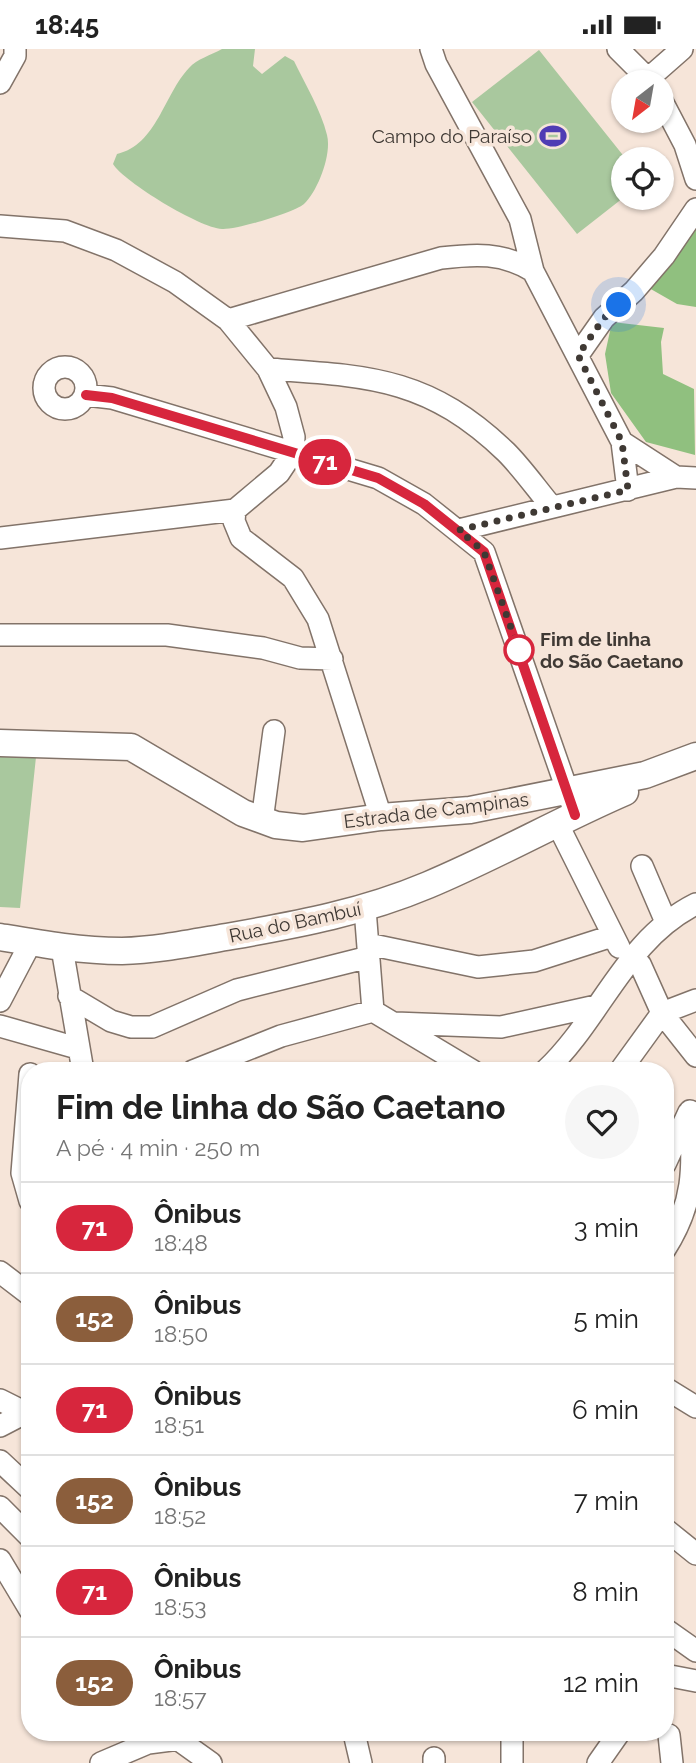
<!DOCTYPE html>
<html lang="pt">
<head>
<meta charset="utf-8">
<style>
  :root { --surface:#fff; --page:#f6f6f6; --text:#222; --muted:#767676; --line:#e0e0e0 }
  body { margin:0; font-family:Raleway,sans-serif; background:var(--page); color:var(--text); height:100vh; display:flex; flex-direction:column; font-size:26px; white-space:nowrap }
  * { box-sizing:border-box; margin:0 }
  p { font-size:23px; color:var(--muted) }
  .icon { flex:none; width:38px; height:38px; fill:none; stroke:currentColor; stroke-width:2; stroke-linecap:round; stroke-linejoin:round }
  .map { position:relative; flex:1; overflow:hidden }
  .side { position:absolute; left:21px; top:1013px; width:653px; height:679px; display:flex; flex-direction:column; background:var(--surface); border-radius:28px; box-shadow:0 2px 5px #0004 }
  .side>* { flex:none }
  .badge { padding:0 14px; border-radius:23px; font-size:24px; line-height:46px }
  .needle { width:46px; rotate:211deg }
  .tools { position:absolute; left:611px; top:21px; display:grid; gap:14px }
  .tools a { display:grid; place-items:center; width:63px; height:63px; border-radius:50%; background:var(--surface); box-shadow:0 2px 5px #0004; font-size:35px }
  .you { position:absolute; width:35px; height:35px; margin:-18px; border:5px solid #fff; border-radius:50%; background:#1a73e8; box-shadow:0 0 0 10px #1a73e833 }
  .map>.badge { position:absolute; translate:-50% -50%; box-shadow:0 0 0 4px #fff }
  .round { display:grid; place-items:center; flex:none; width:74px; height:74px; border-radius:37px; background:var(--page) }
  .head { display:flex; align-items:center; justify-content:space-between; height:119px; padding:0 35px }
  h1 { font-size:33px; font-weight:700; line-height:52px }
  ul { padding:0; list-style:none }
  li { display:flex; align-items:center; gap:21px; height:91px; padding:0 35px; border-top:2px solid var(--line) }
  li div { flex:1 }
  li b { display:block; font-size:26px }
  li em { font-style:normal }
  li .badge { min-width:77px; font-weight:700; text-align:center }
  .status { display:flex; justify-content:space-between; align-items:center; height:49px; padding:0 35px; background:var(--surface); direction:ltr }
  .status svg { height:19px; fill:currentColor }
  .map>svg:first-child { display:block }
  .green { fill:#a9c89e }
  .forest { fill:#90c07f }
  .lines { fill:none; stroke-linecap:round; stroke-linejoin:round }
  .minor-casing { stroke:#827369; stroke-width:24 }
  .major-casing { stroke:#827369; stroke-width:29 }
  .minor { stroke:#fff; stroke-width:21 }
  .major { stroke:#fff; stroke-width:26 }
  .line-casing { stroke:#fff; stroke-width:16 }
  .line { stroke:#d7263d; stroke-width:10 }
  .walk { stroke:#3f3934; stroke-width:7; stroke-dasharray:0 12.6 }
  .stop-dot { fill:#fff; stroke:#d7263d; stroke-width:3.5 }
  .labels { text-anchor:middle; stroke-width:7; stroke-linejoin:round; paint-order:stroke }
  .poi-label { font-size:19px; fill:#3f3934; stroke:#f6e5d9; text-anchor:end }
  .stop-label { font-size:19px; font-weight:bold; fill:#3f3934; stroke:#f6e5d9; text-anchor:start }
  .street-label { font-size:19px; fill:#3f3934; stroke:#f6e5d9 }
</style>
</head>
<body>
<div class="status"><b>18:45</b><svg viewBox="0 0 49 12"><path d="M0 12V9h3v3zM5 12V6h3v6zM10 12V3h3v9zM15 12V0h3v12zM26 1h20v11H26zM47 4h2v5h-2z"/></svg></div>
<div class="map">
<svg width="696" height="1714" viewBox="0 0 696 1714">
  <rect width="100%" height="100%" fill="#f6e5d9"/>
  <!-- green -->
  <path class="green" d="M222 0H255L253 17 262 25 285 7 294 12C305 35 321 61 327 86 332 105 318 142 304 155 293 164 236 181 222 180 200 179 124 133 113 115L117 105C157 96 164 45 189 19 197 10 211 6 222 0Z
    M539 1 626 110H623V149L577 185 472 53Z
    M0 707 36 708 20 859 0 858Z"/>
  <!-- forest -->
  <path class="forest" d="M696 172V258L677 255 649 239Z
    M612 273 664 279 661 293 663 325 694 340 695 406 646 393 611 344 605 305Z"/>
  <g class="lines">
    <!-- minor casing -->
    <g class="minor-casing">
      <path id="minor" d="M431 0 436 15 520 170 533 222 622 393 628 441
        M618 0 651 33
        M649 29 682 0
        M0 34 15 7V0
        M662 52 685 96 696 130
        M0 177 65 182 116 201 175 233 228 271 268 320 286 358 294 388 293 403 279 424 235 461 0 489
        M228 271 441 209C475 205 502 203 533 222
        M578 306 604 269 634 242 664 207 696 160
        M44 339a21 21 0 1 1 42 0a21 21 0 1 1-42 0Z
        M268 320C368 327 428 328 506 403 522 419 536 439 551 457
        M86 346 112 349 378 429 424 455 484 503 572 755
        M622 393 676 428
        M235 461 234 472 241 489 293 529 318 570 381 768
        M459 481 676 428 696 429
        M0 586H167L263 599 300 609 332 610
        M262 772 274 682
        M558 776 619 898
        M642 817 666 873
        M365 860 373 962
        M368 895 478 918 534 912 612 887
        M62 899 83 1022
        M640 915 662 964 696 1007
        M69 947 111 972 131 978H152L237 941 369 908
        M0 952 31 893
        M395 974 501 978 596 957
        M0 977 77 999
        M193 1022 281 987 373 962 473 1022
        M545 1022C601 970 624 891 696 855
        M620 1022 662 964 696 951
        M30 1025 22 1124 30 1152
        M665 1115 689 1063
        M665 1200C696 1151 693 1118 690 1062
        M0 1223 30 1246
        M665 1339 696 1358
        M0 1351 30 1366
        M0 1377 25 1364
        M0 1412 30 1440
        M0 1458 30 1488
        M665 1480 696 1505
        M0 1511 30 1561
        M665 1580 696 1602
        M665 1626 696 1632
        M169 1684 211 1714
        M354 1684 361 1714
        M512 1684V1714
        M669 1686 672 1714
        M434 1709V1714
        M101 1714 148 1694 179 1690
        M598 1714 619 1684"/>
    </g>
    <!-- major casing -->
    <g class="major-casing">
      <path id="major" d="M0 694 131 698 243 764 276 776 303 779 381 768 470 761 645 726 696 707
        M0 888C41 895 80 902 122 902 159 901 196 893 232 887 300 875 364 863 428 836 495 808 558 772 625 743"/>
    </g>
    <!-- minor -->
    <use href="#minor" class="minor"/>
    <!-- major -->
    <use href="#major" class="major"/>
  </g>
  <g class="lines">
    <!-- line casing -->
    <g class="line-casing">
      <path id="line" d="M86 346 112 349 378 429 424 455 484 503 575 766"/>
    </g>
    <!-- line -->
    <use href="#line" class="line"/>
    <!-- walk -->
    <path class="walk" d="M519 601 484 503 459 481 628 441 622 393 578 306 604 269 619 256"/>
  </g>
  <!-- icons -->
  <defs>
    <g id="stadium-bare" transform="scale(2.1)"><path d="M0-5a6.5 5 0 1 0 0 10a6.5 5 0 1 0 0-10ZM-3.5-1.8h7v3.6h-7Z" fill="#4f3cb4" stroke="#f6e5d9" stroke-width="2.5" paint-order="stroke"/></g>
  </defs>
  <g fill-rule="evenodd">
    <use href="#stadium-bare" x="553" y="87"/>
  </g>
  <!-- markers -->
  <circle class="stop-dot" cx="519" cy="601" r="14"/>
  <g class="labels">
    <!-- poi labels -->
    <g class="poi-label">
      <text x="532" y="94">Campo do Paraíso</text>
    </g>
    <!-- stop labels -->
    <g class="stop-label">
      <text x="540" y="597">Fim de linha<tspan x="540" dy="22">do São Caetano</tspan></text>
    </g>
    <!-- street labels -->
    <g class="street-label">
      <text transform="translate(436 761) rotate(-7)" y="7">Estrada de Campinas</text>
      <text transform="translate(295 873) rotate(-12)" y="7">Rua do Bambuí</text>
    </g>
  </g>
</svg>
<div class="tools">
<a><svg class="needle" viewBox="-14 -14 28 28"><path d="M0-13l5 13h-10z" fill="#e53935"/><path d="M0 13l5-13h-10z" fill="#767676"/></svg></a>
<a><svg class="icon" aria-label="locate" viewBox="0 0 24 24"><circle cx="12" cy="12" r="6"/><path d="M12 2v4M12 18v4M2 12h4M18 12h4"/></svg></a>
</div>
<div class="you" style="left:619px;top:256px"></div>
<b class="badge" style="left:325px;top:413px;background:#d7263d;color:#fff">71</b>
<section class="side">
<div class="head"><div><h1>Fim de linha do São Caetano</h1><p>A pé · 4 min · 250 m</p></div><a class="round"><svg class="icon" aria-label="heart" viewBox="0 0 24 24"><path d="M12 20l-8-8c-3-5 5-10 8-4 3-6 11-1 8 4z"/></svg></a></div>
<ul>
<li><span class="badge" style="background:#d7263d;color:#fff">71</span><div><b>Ônibus</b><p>18:48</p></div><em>3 min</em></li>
<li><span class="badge" style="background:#8b5e3c;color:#fff">152</span><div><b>Ônibus</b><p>18:50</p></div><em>5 min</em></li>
<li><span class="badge" style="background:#d7263d;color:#fff">71</span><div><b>Ônibus</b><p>18:51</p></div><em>6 min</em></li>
<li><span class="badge" style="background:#8b5e3c;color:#fff">152</span><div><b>Ônibus</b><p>18:52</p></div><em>7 min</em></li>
<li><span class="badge" style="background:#d7263d;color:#fff">71</span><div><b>Ônibus</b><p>18:53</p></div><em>8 min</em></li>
<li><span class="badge" style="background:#8b5e3c;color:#fff">152</span><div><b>Ônibus</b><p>18:57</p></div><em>12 min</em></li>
</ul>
</section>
</div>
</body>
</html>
